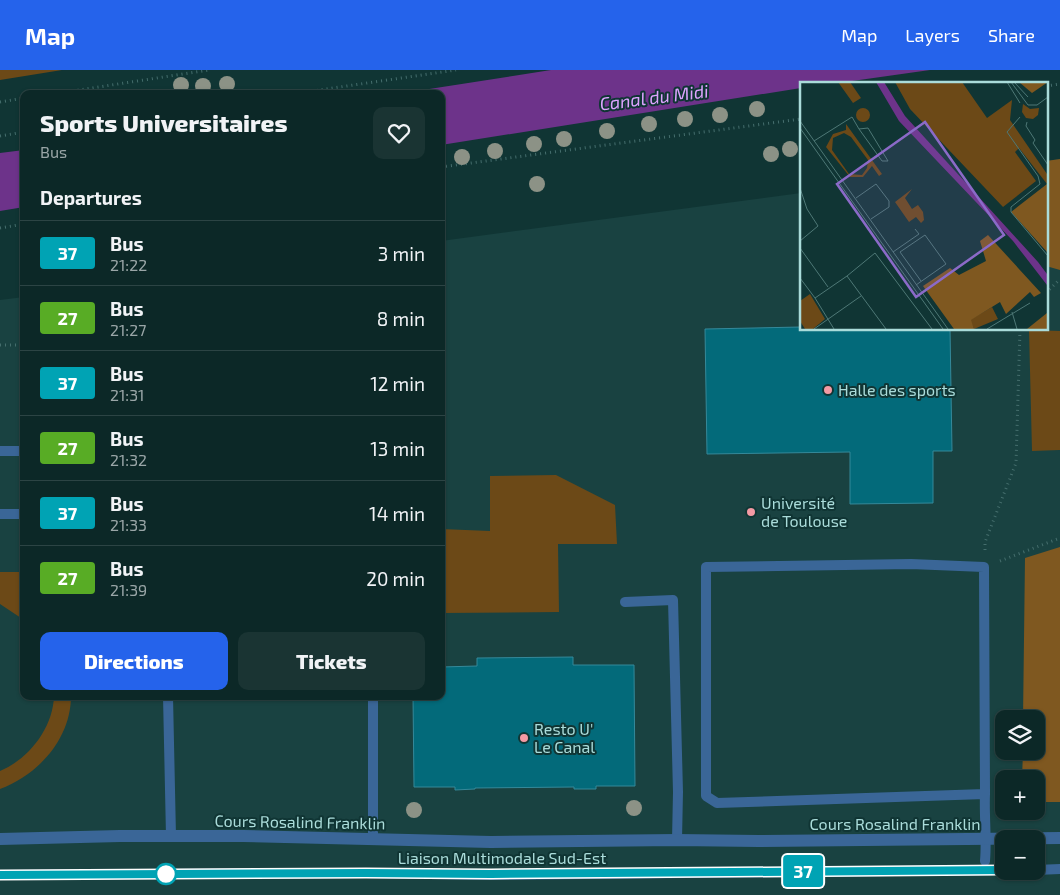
<!DOCTYPE html>
<html lang="en">
<head>
<meta charset="utf-8">
<style>
  :root { --surface:#0c2827; --page:#1a3433; --text:#f1f3f6; --muted:#9aa6a7; --line:#2c4444; --accent:#2563eb }
  body { margin:0; font-family:"Exo 2",sans-serif; background:var(--page); color:var(--text); height:100vh; display:flex; flex-direction:column; font-size:19px; white-space:nowrap }
  * { box-sizing:border-box; margin:0 }
  p { font-size:16px; color:var(--muted) }
  .icon { flex:none; width:28px; height:28px; fill:none; stroke:currentColor; stroke-width:2; stroke-linecap:round; stroke-linejoin:round }
  .map { position:relative; flex:1; overflow:hidden }
  .panel { position:absolute; left:20px; top:20px; width:425px; height:610px; display:flex; flex-direction:column; background:var(--surface); border-radius:10px; box-shadow:0 1px 4px #0004,0 0 0 1px var(--line) }
  .panel>* { flex:none }
  .badge { padding:0 10px; border-radius:4px; font-size:18px; line-height:32px }
  .controls { position:absolute; left:995px; top:640px; display:grid; gap:10px }
  .controls a { display:grid; place-items:center; width:50px; height:50px; border-radius:10px; background:var(--surface); box-shadow:0 1px 4px #0004,0 0 0 1px var(--line); font-size:25px }
  .map>.badge { position:absolute; translate:-50% -50%; box-shadow:0 0 0 2px #fff }
  h2 { padding:0 20px; font-size:19px; line-height:45px }
  .round { display:grid; place-items:center; flex:none; width:52px; height:52px; border-radius:10px; background:var(--page) }
  .overview { display:flex; align-items:center; justify-content:space-between; height:85px; padding:0 20px }
  h1 { font-size:24px; font-weight:800; line-height:38px }
  .cta { display:flex; gap:10px; margin-top:auto; padding:10px 20px }
  .cta a { flex:1; height:58px; border-radius:10px; background:var(--accent); color:#fff; font-size:20px; font-weight:800; line-height:58px; text-align:center }
  .cta a+a { background:var(--page); color:var(--text) }
  ul { padding:0; list-style:none }
  li { display:flex; align-items:center; gap:15px; height:65px; padding:0 20px; border-top:1px solid var(--line) }
  li div { flex:1 }
  li b { display:block; font-size:19px }
  li em { font-style:normal }
  li .badge { min-width:55px; font-weight:700; text-align:center }
  header { display:flex; align-items:center; gap:30px; box-sizing:border-box; height:70px; padding:0 25px; background:var(--accent); color:#fff }
  header strong { font-size:24px }
  nav { display:flex; gap:28px; margin-inline-start:auto; font-size:18px }
  .map>svg:first-child { display:block }
  .built { fill:#194241; fill-rule:evenodd }
  .green { fill:#6c4917 }
  .forest { fill:#7f5820 }
  .water { fill:#6d338a }
  .building { fill:#036a7a; stroke:#35899a }
  .lines { fill:none; stroke-linecap:round; stroke-linejoin:round }
  .path { stroke:#456e6d; stroke-width:3; stroke-dasharray:1 4; stroke-linecap:butt }
  .service { stroke:#3a6697; stroke-width:10 }
  .minor { stroke:#3a6697; stroke-width:12 }
  .tree { fill:#8c9286 }
  .line-casing { stroke:#fff; stroke-width:11 }
  .line { stroke:#00a3b4; stroke-width:8 }
  .poi-dot { fill:#f49aa4; stroke:#103534; stroke-width:2 }
  .stop-dot { fill:#fff; stroke:#00a3b4; stroke-width:2.5 }
  .labels { text-anchor:middle; stroke-width:4; stroke-linejoin:round; paint-order:stroke }
  .poi-label { font-size:16px; fill:#aadcda; stroke:#103534; text-anchor:start }
  .street-label { font-size:16px; fill:#aadcda; stroke:#103534 }
  .water-label { font-size:18px; font-style:italic; fill:#dda3ff; stroke:#103534 }
  .inset-road { fill:none; stroke:#4e7876; stroke-width:1 }
  .view { fill:#8b6ac8; fill-opacity:0.15; stroke:#8b6ac8; stroke-width:2.5 }
  .inset-edge { fill:none; stroke:#aadcda; stroke-width:2.5 }
</style>
</head>
<body>
<header>
<strong>Map</strong>
<nav><a>Map</a><a>Layers</a><a>Share</a></nav>
</header>
<div class="map">
<svg width="1060" height="825" viewBox="0 0 1060 825">
  <rect width="100%" height="100%" fill="#103534"/>
  <!-- built -->
  <path class="built" d="M1060 89V825H0V230L24 227V626H441V171L801 123V259H1046V91ZM1004 649H1036V681H1004ZM1004 709H1036V741H1004ZM1004 769H1036V801H1004Z"/>
  <!-- green -->
  <path class="green" d="M0 0H62L0 10Z
    M1029 260 1060 261V380L1032 381Z
    M556 405 615 435 617 474H558L559 542 441 543V459L490 461V406Z
    M0 502H24V550L0 534Z
    M54 626H71C71 669 38 705 0 719V701C29 689 53 658 54 626Z"/>
  <!-- forest -->
  <path class="forest" d="M1060 89V200L1046 196V91Z
    M1060 477V732H1036V709H1022L1023 681H1036V649H1023L1025 488Z"/>
  <!-- water -->
  <path class="water" d="M551 0H930L831 14H801V18L441 75V24H397Z
    M24 80V137L0 141V83Z"/>
  <!-- building -->
  <path class="building" d="M801 257V259H950L952 381H933V433L850 434V382L707 384 705 259Z
    M573 587V595H634L635 716H596V719H574V717L475 718V719L455 720V717H414L413 626H441V597L477 596V588Z"/>
  <g class="lines">
    <!-- path -->
    <path class="path" d="M1046 16 1060 14
      M53 24 209 0
      M292 24 456 0
      M0 32 24 28
      M0 66 24 62
      M441 97 801 49
      M0 158 24 154
      M1046 223 1060 209
      M0 275H24
      M985 480V472L1016 393 1020 259
      M1000 491 1060 468"/>
    <!-- service -->
    <path class="service" d="M0 381H24
      M0 444H24
      M625 532 673 530 678 722 677 770
      M168 626 171 766
      M985 724 717 733 706 726V497L911 494 984 497 985 724C984 746 987 768 985 791
      M373 769V626
      M1036 800 1060 799
      M0 805 366 803 491 805 1004 800"/>
    <!-- minor -->
    <path class="minor" d="M0 769 120 766H243L491 772 677 770 759 771 1060 768"/>
  </g>
  <!-- trees -->
  <g class="tree">
    <circle cx="227" cy="14" r="8"/>
    <circle cx="181" cy="15" r="8"/>
    <circle cx="203" cy="16" r="8"/>
    <circle cx="757" cy="39" r="8"/>
    <circle cx="720" cy="45" r="8"/>
    <circle cx="685" cy="49" r="8"/>
    <circle cx="649" cy="54" r="8"/>
    <circle cx="607" cy="61" r="8"/>
    <circle cx="564" cy="69" r="8"/>
    <circle cx="534" cy="74" r="8"/>
    <circle cx="790" cy="79" r="8"/>
    <circle cx="495" cy="81" r="8"/>
    <circle cx="771" cy="84" r="8"/>
    <circle cx="462" cy="87" r="8"/>
    <circle cx="537" cy="114" r="8"/>
    <circle cx="634" cy="738" r="8"/>
    <circle cx="414" cy="740" r="8"/>
  </g>
  <g class="lines">
    <!-- line casing -->
    <g class="line-casing">
      <path id="line" d="M0 805 366 803 491 804 1004 800"/>
    </g>
    <!-- line -->
    <use href="#line" class="line"/>
  </g>
  <!-- markers -->
  <g class="poi-dot">
    <circle cx="828" cy="320" r="5"/>
    <circle cx="751" cy="442" r="5"/>
    <circle cx="524" cy="668" r="5"/>
  </g>
  <circle class="stop-dot" cx="166" cy="804" r="10"/>
  <g class="labels">
    <!-- poi labels -->
    <g class="poi-label">
      <text x="838" y="326">Halle des sports</text>
      <text x="761" y="439">Université<tspan x="761" dy="18">de Toulouse</tspan></text>
      <text x="534" y="665">Resto U'<tspan x="534" dy="18">Le Canal</tspan></text>
    </g>
    <!-- street labels -->
    <g class="street-label">
      <text transform="translate(300 752) rotate(1)" y="6">Cours Rosalind Franklin</text>
      <text x="895" y="760">Cours Rosalind Franklin</text>
      <text x="502" y="794">Liaison Multimodale Sud-Est</text>
    </g>
    <!-- water labels -->
    <g class="water-label">
      <text transform="translate(654 28) rotate(-7)" y="6">Canal du Midi</text>
    </g>
  </g>
  <!-- overview -->
  <g transform="translate(800 12)">
    <rect width="248" height="248" fill="#103534"/>
    <path d="M38 0H50L61 16 53 21ZM95 0H162L187 36 212 18 210 38 247 92V102L219 66 215 70 236 99 203 125 110 27ZM223 22 230 27 239 26 238 33 233 37 226 36 222 30ZM56 33a7 7 0 1 1 14 0a7 7 0 1 1-14 0ZM46 42 82 92 79 94 72 84 63 95H50L26 65 33 52 46 48ZM44 51 51 55 68 78 67 86 62 93 49 92 32 68 33 56ZM112 107 105 116 112 127 118 123 123 130 124 138 121 141 116 135 109 140 95 120ZM10 212 25 237 13 247H5L0 239V219ZM192 225 198 237 174 247 170 238Z" fill="#6c4917" fill-rule="evenodd"/>
    <path d="M219 0H248L232 11ZM247 102V170L211 130ZM188 153 241 211 234 215 230 210 206 232 200 220 171 238 174 247H154L123 204 150 186 159 193 186 179 180 159ZM247 231V247H227Z" fill="#7f5820"/>
    <path d="M76 0H84L105 34 238 180 247 192V203L213 159 99 39Z" fill="#6d338a"/>
    <path class="inset-road" d="M207 0 220 21M211 0 228 23H237L248 15M214 0 228 15M220 35 207 50 238 94 240 102 211 125V130L248 174M0 39 148 247M227 40 226 44 235 58 233 61 248 83M0 46 143 247M14 59 52 35 59 47 82 79H88L68 46 59 47M0 106 7 127 18 144 0 159M56 116 76 102 89 119V125L71 137M0 166 28 205M93 170 119 152 115 147M0 196 15 216M116 203 146 182 125 153 100 170 121 199M212 230 217 247M14 247 61 214M34 247 15 216 47 194M86 247 47 194 75 171 132 247M187 247 230 221"/>
    <path class="view" d="M125 40 204 153 116 215 37 102Z"/>
    <rect width="248" height="248" class="inset-edge"/>
  </g>
</svg>
<div class="controls">
<a><svg class="icon" aria-label="layers" viewBox="0 0 24 24"><path d="M12 4l9 5-9 5-9-5zM3 14l9 5 9-5"/></svg></a>
<a>+</a>
<a>−</a>
</div>
<b class="badge" style="left:803px;top:801px;background:#00a3b4;color:#fff">37</b>
<section class="panel">
<div class="overview"><div><h1>Sports Universitaires</h1><p>Bus</p></div><a class="round"><svg class="icon" aria-label="heart" viewBox="0 0 24 24"><path d="M12 20l-8-8c-3-5 5-10 8-4 3-6 11-1 8 4z"/></svg></a></div>
<h2>Departures</h2>
<ul>
<li><span class="badge" style="background:#00a3b4;color:#fff">37</span><div><b>Bus</b><p>21:22</p></div><em>3 min</em></li>
<li><span class="badge" style="background:#58ac25;color:#fff">27</span><div><b>Bus</b><p>21:27</p></div><em>8 min</em></li>
<li><span class="badge" style="background:#00a3b4;color:#fff">37</span><div><b>Bus</b><p>21:31</p></div><em>12 min</em></li>
<li><span class="badge" style="background:#58ac25;color:#fff">27</span><div><b>Bus</b><p>21:32</p></div><em>13 min</em></li>
<li><span class="badge" style="background:#00a3b4;color:#fff">37</span><div><b>Bus</b><p>21:33</p></div><em>14 min</em></li>
<li><span class="badge" style="background:#58ac25;color:#fff">27</span><div><b>Bus</b><p>21:39</p></div><em>20 min</em></li>
</ul>
<div class="cta"><a>Directions</a><a>Tickets</a></div>
</section>
</div>
</body>
</html>
